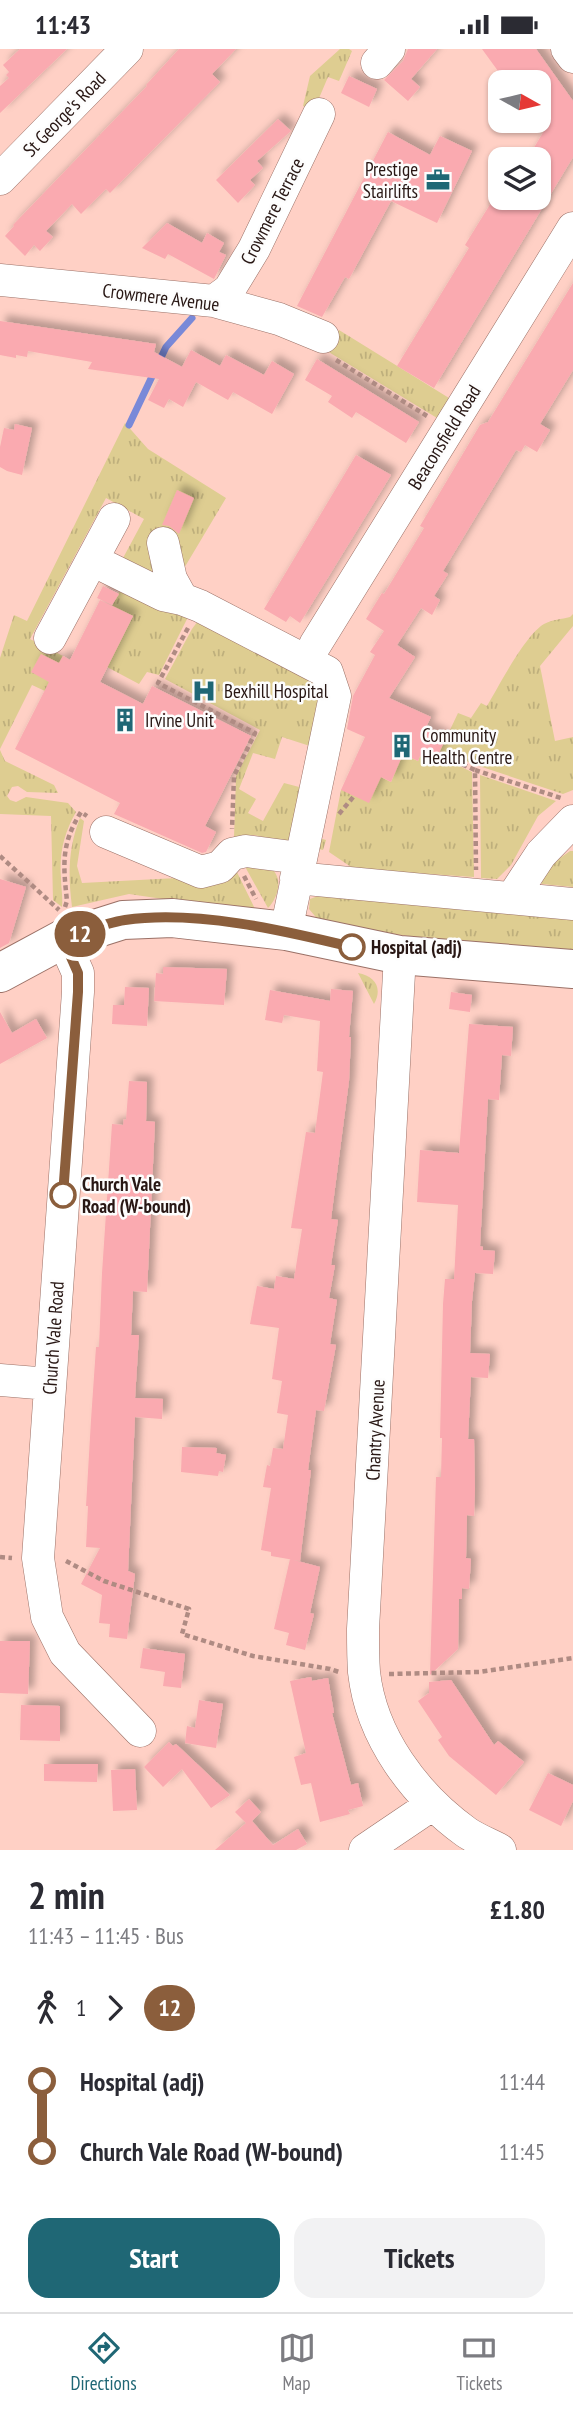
<!DOCTYPE html>
<html lang="en">
<head>
<meta charset="utf-8">
<style>
  :root { --surface:#fff; --page:#f2f2f3; --text:#2b2b33; --muted:#7c7c81; --line:#e1e1e2; --accent:#1f6775 }
  body { margin:0; font-family:"PT Sans Narrow",sans-serif; background:var(--page); color:var(--text); height:100vh; display:flex; flex-direction:column; font-size:26px; white-space:nowrap }
  * { box-sizing:border-box; margin:0 }
  p { font-size:23px; color:var(--muted) }
  .icon { flex:none; width:38px; height:38px; fill:none; stroke:currentColor; stroke-width:2; stroke-linecap:round; stroke-linejoin:round }
  .map { position:relative; height:1801px; overflow:hidden }
  .side { display:flex; flex-direction:column; background:var(--surface); flex:1 }
  .side>* { flex:none }
  .badge { padding:0 14px; border-radius:23px; font-size:24px; line-height:46px }
  .needle { width:46px; rotate:98deg }
  .buttons { position:absolute; left:488px; top:21px; display:grid; gap:14px }
  .buttons a { display:grid; place-items:center; width:63px; height:63px; border-radius:14px; background:var(--surface); box-shadow:0 2px 5px #0004; font-size:35px }
  .map>.badge { position:absolute; translate:-50% -50%; box-shadow:0 0 0 4px #fff }
  .legs { display:flex; align-items:center; gap:10px; height:77px; padding:0 28px; font-size:23px }
  .legs p { margin-inline-start:auto }
  .overview { display:flex; align-items:center; justify-content:space-between; height:119px; padding:0 28px }
  h1 { font-size:38px; font-weight:700; line-height:52px }
  .primary-button { display:flex; gap:14px; margin-top:auto; padding:14px 28px }
  .primary-button a { flex:1; height:80px; border-radius:21px; background:var(--accent); color:#fff; font-size:28px; font-weight:700; line-height:80px; text-align:center }
  .primary-button a+a { background:var(--page); color:var(--text) }
  ul { padding:0 28px; list-style:none }
  li { display:flex; align-items:center; gap:24px; height:70px; font-size:26px }
  li i { display:grid; place-items:center; width:10px; height:100%; margin:0 9px; background:currentColor }
  li i::after { content:''; width:18px; height:18px; margin:-9px; border:5px solid; border-radius:50%; background:var(--surface) }
  li p { margin-inline-start:auto }
  li:first-child i { background:linear-gradient(#0000 50%,currentColor 0) }
  li:last-child i { background:linear-gradient(currentColor 50%,#0000 0) }
  .status { display:flex; justify-content:space-between; align-items:center; height:49px; padding:0 35px; background:var(--surface); direction:ltr }
  .status svg { height:19px; fill:currentColor }
  .tabs { display:flex; justify-content:space-around; align-items:center; height:98px; border-top:2px solid var(--line); background:var(--surface); font-size:19px; color:var(--muted) }
  .tabs a { display:grid; justify-items:center; gap:4px }
  .tabs .on { color:var(--accent) }
  .map>svg:first-child { display:block }
  .grass { fill:url(#grass-tufts) }
  .lines { fill:none; stroke-linecap:round; stroke-linejoin:round }
  .stream { stroke:#7989d8; stroke-width:7 }
  .building { fill:#faaab0; filter:url(#shadow) }
  .minor-casing { stroke:#9b7167; stroke-width:33 }
  .major-casing { stroke:#9b7167; stroke-width:40 }
  .path { stroke:#af8b83; stroke-width:4.5; stroke-dasharray:5 3.5; stroke-linecap:butt }
  .minor { stroke:#fff; stroke-width:32 }
  .major { stroke:#fff; stroke-width:38 }
  .line-1-casing { stroke:#fff; stroke-width:16 }
  .line-1 { stroke:#8b5e3c; stroke-width:10 }
  .stop-1-dot { fill:#fff; stroke:#8b5e3c; stroke-width:3.5 }
  .labels { text-anchor:middle; stroke-width:5; stroke-linejoin:round; paint-order:stroke }
  .street-label { font-size:19px; fill:#281714; stroke:#fdfdfd }
  .poi-label { font-size:19px; fill:#281714; stroke:#fdfdfd; text-anchor:start }
  .stop-label { font-size:19px; font-weight:bold; fill:#281714; stroke:#fdfdfd; text-anchor:start }
</style>
</head>
<body>
<div class="status"><b>11:43</b><svg viewBox="0 0 49 12"><path d="M0 12V9h3v3zM5 12V6h3v6zM10 12V3h3v9zM15 12V0h3v12zM26 1h20v11H26zM47 4h2v5h-2z"/></svg></div>
<div class="map">
<svg width="573" height="1801" viewBox="0 0 573 1801">
  <defs>
    <pattern id="grass-tufts" width="24" height="20" patternUnits="userSpaceOnUse" patternTransform="scale(1.75)"><rect width="24" height="20" fill="#decd91"/><path d="M3 7l-1-3M5 7V3M7 7l1-3M15 17l-1-3M17 17v-4M19 17l1-3" fill="none" stroke="#beaf7c"/></pattern>
    <filter id="shadow"><feDropShadow dx="6" dy="-6" stdDeviation="3.5" flood-color="#0004"/></filter>
  </defs>
  <rect width="100%" height="100%" fill="#ffd0c5"/>
  <!-- grass -->
  <path class="grass" d="M340 0H349L352 2 339 32 328 28 314 61 303 57 310 27Z
    M339 281 449 349 437 369 327 302Z
    M125 374 148 400 226 449 183 521 166 541 123 509 144 470 106 449 30 590 63 607 45 642 32 636 0 700V609L14 566 27 572Z
    M120 541 190 564 159 626 147 623 139 635 107 618 133 567 112 557Z
    M203 565 318 626 324 645 313 698 282 688 275 710 253 704 239 740 256 750 248 764 263 772 284 734 303 739 291 781 326 791 323 801 254 786 234 788 236 727 260 681 165 630 192 580Z
    M573 565V577L540 617 555 692 573 688V741L563 745 476 716 440 702 458 664 471 669 481 654 487 657C499 637 525 586 544 575 551 571 562 570 570 568Z
    M0 701 5 712 54 736 58 744 27 743 18 737 12 738 7 747 10 751 16 753 26 748 68 754 76 763C64 784 59 804 61 829 61 839 63 847 62 858L53 851 51 767 0 765Z
    M393 701 418 712 420 707 435 714 438 707 472 723 474 828 354 820 329 803 341 741 381 728 391 733 397 718 388 713Z
    M480 726 556 752 538 767 511 816 497 830 481 829Z
    M80 769 84 772 77 817 82 834 177 829 235 819 257 864 129 845 72 858C68 826 68 799 80 769Z
    M570 802H573V838L542 835 540 832 553 814Z
    M243 814C250 815 260 815 266 817 285 824 279 848 268 859Z
    M326 844 573 863V905L446 893 320 873 309 860 310 850Z
    M358 924C375 927 383 939 374 955Z"/>
  <g class="lines">
    <!-- stream -->
    <path class="stream" d="M129 376 166 298 192 269"/>
  </g>
  <!-- building -->
  <path class="building" d="M20 0H67L0 64V37L9 29 6 26 9 23 3 16Z
    M179 0H236L212 25 220 33 110 144 106 140 81 165 72 155 46 182 53 188 40 202 34 196 25 207 5 187 14 177 13 176 147 37 146 36Z
    M408 0H437L411 30 420 38 408 52 384 31 403 12Z
    M482 0H536L573 52V108L434 339 397 317 469 199 465 196 494 149H539V110L529 107 547 77 539 73V33H506Z
    M349 27 377 40 369 58 341 44Z
    M278 70 291 82 257 112 263 119 250 131 255 136 238 154 216 131Z
    M388 83 430 106 440 87 472 102 437 174 391 152 349 230 345 228 322 268 297 257Z
    M167 174 202 194 207 184 224 194 219 203 226 206 214 230 168 205 165 210 142 199Z
    M573 234V321L540 375 550 381 537 403 525 396 521 403 516 401 443 522 448 525 434 547 440 551 432 566 421 559 397 596 415 608 389 649 431 668 426 678 446 689 434 714 420 707 418 712 403 705 391 733 381 728 369 754 341 741 365 688 347 680 353 647 375 606 370 603 384 582 366 570 382 544 384 545 424 479 420 477 480 376 488 373Z
    M0 272 156 295 154 303 182 318 191 301 220 317 226 306 264 326 272 312 294 325 272 365 233 343 228 351 196 333 183 358 169 350 164 359 148 351 159 330 88 320 92 313 28 302 27 308 16 306V309L0 306Z
    M317 310 419 373 406 394 356 363 352 369 328 353 332 347 305 331Z
    M15 375 32 379 22 426 7 422 0 418V398L4 379 14 381Z
    M356 406 391 426 300 574 290 567 286 573 264 560Z
    M177 441 194 449 179 485 169 477 162 476Z
    M103 537 119 545 112 556 97 549Z
    M100 551 133 567 100 633 143 655 152 637 251 687 205 777 216 783 206 803 202 804 114 765 120 754 15 700 49 633 31 623 41 605 59 614 63 607 70 611Z
    M0 830 26 838 9 894 0 899Z
    M163 918 227 920 224 956 154 952 156 924 163 925Z
    M125 938 149 939 147 977 112 975 113 956H124Z
    M331 940 353 942 349 988H351L349 1032 331 1170 338 1171 331 1216H335L329 1249 337 1251 330 1295 336 1296 324 1362 316 1361 308 1421H311L300 1512 271 1507V1503L261 1501 271 1439 263 1438 267 1416 270 1417 273 1399 283 1400 288 1366 277 1364 282 1332 272 1330 279 1279 250 1275 257 1237 274 1240 276 1227 294 1230 302 1180 291 1179 306 1083 315 1084 323 1023 317 1022 320 972 284 966 282 974 265 971 270 941 330 952Z
    M451 943 472 946 470 963 449 960Z
    M0 963 12 984 36 970 47 989 0 1015Z
    M469 975 513 978 511 1007 502 1006 499 1051 488 1050 480 1197 483 1198V1201L495 1202 493 1225 475 1224 472 1252 470 1304 490 1305 488 1329 471 1328 468 1390H474L475 1441 474 1467 467 1466 466 1509 471 1510 469 1540 462 1539V1550H459L458 1600 430 1626 436 1428H441L442 1389H440L443 1255 445 1230H454L458 1156 417 1153 420 1101 459 1104Z
    M129 1032 147 1033 146 1072 155 1073 147 1243 133 1242 131 1286H139L135 1349 163 1350 162 1370 135 1368 128 1522 135 1525 127 1590 109 1588 110 1575 99 1574 102 1546 81 1535 100 1499 86 1498 88 1457H86L91 1371 96 1298H99L102 1224 112 1075 123 1076 124 1070 126 1071Z
    M182 1398 217 1399 216 1404 226 1406 223 1423 219 1422 218 1427 181 1423Z
    M290 1510 320 1518 310 1564 314 1565 305 1601 286 1596 289 1584 274 1580Z
    M0 1592H30L28 1645 0 1644Z
    M143 1599 185 1605 181 1639 163 1637 165 1623 140 1619Z
    M311 1628 312 1632 328 1629 334 1664H332L351 1736 358 1734 363 1757 348 1761 350 1765 320 1773 311 1734 301 1736 294 1708 306 1704 290 1632Z
    M451 1631 494 1696 498 1692 524 1713 496 1746 449 1707 438 1691 442 1688 418 1652 429 1644V1633Z
    M199 1651 223 1655 216 1699 185 1694 187 1677 195 1679Z
    M21 1656 60 1657V1692L20 1691Z
    M169 1693 173 1697 176 1695 230 1746 211 1759 182 1720 163 1738 144 1718Z
    M44 1715H98L97 1733 44 1732Z
    M135 1720 137 1761 113 1762 111 1721Z
    M548 1724 573 1736V1752L561 1777 529 1761Z
    M249 1750 261 1763 252 1772 273 1796 298 1780 307 1795 296 1801H215L246 1774 235 1763Z"/>
  <g class="lines">
    <!-- minor casing -->
    <g class="minor-casing">
      <path id="minor" d="M567 0 573 8
        M377 14 389 0
        M0 130 127 0
        M0 231 214 252 279 270 323 288
        M214 252 229 241 254 200 319 65
        M163 494 171 530 182 550
        M92 511 163 546 182 550 200 557 327 623 335 647 286 882
        M50 589 114 470
        M315 596 573 179
        M106 783 201 823 220 818 232 805 246 802 300 809
        M296 829 573 855
        M512 849 541 805 573 772
        M63 890 78 924V943L38 1509 47 1568 65 1604 140 1682
        M400 906 363 1580C363 1594 363 1609 364 1623 371 1688 415 1746 466 1783 476 1790 489 1795 500 1801
        M0 1331 49 1335
        M365 1801 433 1755"/>
    </g>
    <!-- major casing -->
    <g class="major-casing">
      <path id="major" d="M0 924 63 890 123 871 172 869 286 882 400 906 573 920"/>
    </g>
    <!-- path -->
    <path class="path" d="M336 311 427 367
      M188 579 158 634 255 684 234 727 232 780
      M439 705 475 721 476 821
      M475 721 561 749
      M339 765 354 747
      M0 807 59 861
      M244 827 256 850
      M65 858 67 852C63 815 61 795 81 763L87 767
      M0 1508 12 1509
      M66 1512 104 1532 189 1560 182 1585 253 1607 330 1620 339 1623
      M389 1625 479 1623 573 1609"/>
    <!-- minor -->
    <use href="#minor" class="minor"/>
    <!-- major -->
    <use href="#major" class="major"/>
  </g>
  <g class="lines">
    <!-- line-1 casing -->
    <g class="line-1-casing">
      <path id="line-1" d="M63 1146 78 943V924L63 890C83 884 104 874 125 871 196 861 282 881 352 898"/>
    </g>
    <!-- line-1 -->
    <use href="#line-1" class="line-1"/>
  </g>
  <!-- icons -->
  <defs>
    <g id="office-bare" transform="scale(1.89)"><path d="M-6-3h4V-5.5h4V-3h4V5H-6ZM-1-4.5V-3h2v-1.5ZM-6 0V1H6V0Z" fill="#1f6775" stroke="#fdfdfd" stroke-width="2.5" paint-order="stroke"/></g>
    <g id="hospital-bare" transform="scale(1.89)"><path d="M-5-5h3v3.5h4V-5h3V5h-3V1.5h-4V5h-3Z" fill="#1f6775" stroke="#fdfdfd" stroke-width="2.5" paint-order="stroke"/></g>
    <g id="building-bare" transform="scale(1.89)"><path d="M-4-6H4V6H1V3H-1V6H-4ZM-2.5-4.3h1.7v1.8h-1.7ZM.8-4.3h1.7v1.8H.8ZM-2.5-1h1.7V.8h-1.7ZM.8-1h1.7V.8H.8Z" fill="#1f6775" stroke="#fdfdfd" stroke-width="2.5" paint-order="stroke"/></g>
  </defs>
  <g fill-rule="evenodd">
    <use href="#office-bare" x="438" y="131"/>
    <use href="#hospital-bare" x="204" y="642"/>
    <use href="#building-bare" x="125" y="671"/>
    <use href="#building-bare" x="402" y="697"/>
  </g>
  <!-- markers -->
  <g class="stop-1-dot">
    <circle cx="352" cy="898" r="12"/>
    <circle cx="63" cy="1146" r="12"/>
  </g>
  <g class="labels">
    <!-- street labels -->
    <g class="street-label">
      <text transform="translate(64 65) rotate(-46)" y="7">St George's Road</text>
      <text transform="translate(272 162) rotate(-63)" y="7">Crowmere Terrace</text>
      <text transform="translate(161 248) rotate(7)" y="7">Crowmere Avenue</text>
      <text transform="translate(444 388) rotate(-58)" y="7">Beaconsfield Road</text>
      <text transform="translate(53 1289) rotate(-86)" y="7">Church Vale Road</text>
      <text transform="translate(375 1381) rotate(-87)" y="7">Chantry Avenue</text>
    </g>
    <!-- poi labels -->
    <g class="poi-label">
      <text x="418" y="127" text-anchor="end">Prestige<tspan x="418" dy="22">Stairlifts</tspan></text>
      <text x="224" y="649">Bexhill Hospital</text>
      <text x="145" y="678">Irvine Unit</text>
      <text x="422" y="693">Community<tspan x="422" dy="22">Health Centre</tspan></text>
    </g>
    <!-- stop labels -->
    <g class="stop-label">
      <text x="371" y="905">Hospital (adj)</text>
      <text x="82" y="1142">Church Vale<tspan x="82" dy="22">Road (W-bound)</tspan></text>
    </g>
  </g>
</svg>
<div class="buttons">
<a><svg class="needle" viewBox="-14 -14 28 28"><path d="M0-13l5 13h-10z" fill="#e53935"/><path d="M0 13l5-13h-10z" fill="#7c7c81"/></svg></a>
<a><svg class="icon" aria-label="layers" viewBox="0 0 24 24"><path d="M12 4l9 5-9 5-9-5zM3 14l9 5 9-5"/></svg></a>
</div>
<b class="badge" style="left:80px;top:885px;background:#8b5e3c;color:#fff">12</b>
</div>
<section class="side">
<div class="overview"><div><h1>2 min</h1><p>11:43 – 11:45 · Bus</p></div><b>£1.80</b></div>
<div class="legs"><svg class="icon" aria-label="walk" viewBox="0 0 24 24"><circle cx="13" cy="4" r="2"/><path d="M13 8l-2 6 4 7M11 14l-3 7M7 12l3-4h3l4 4"/></svg>1<svg class="icon" aria-label="forward" viewBox="0 0 24 24"><path d="M9 5l7 7-7 7"/></svg><b class="badge" style="background:#8b5e3c;color:#fff">12</b></div>
<ul>
<li><i style="color:#8b5e3c"></i><b>Hospital (adj)</b><p>11:44</p></li>
<li><i style="color:#8b5e3c"></i><b>Church Vale Road (W-bound)</b><p>11:45</p></li>
</ul>
<div class="primary-button"><a>Start</a><a>Tickets</a></div>
</section>
<nav class="tabs">
<a class="on"><svg class="icon" aria-label="directions" viewBox="0 0 24 24"><path d="M12 3l9 9-9 9-9-9zM9 14v-3h6M13 9l2 2-2 2"/></svg>Directions</a>
<a><svg class="icon" aria-label="map" viewBox="0 0 24 24"><path d="M3 6l6-2 6 2 6-2v14l-6 2-6-2-6 2zM9 4v14M15 6v14"/></svg>Map</a>
<a><svg class="icon" aria-label="tickets" viewBox="0 0 24 24"><path d="M3 7h18v10H3zM15 7v10"/></svg>Tickets</a>
</nav>
</body>
</html>
